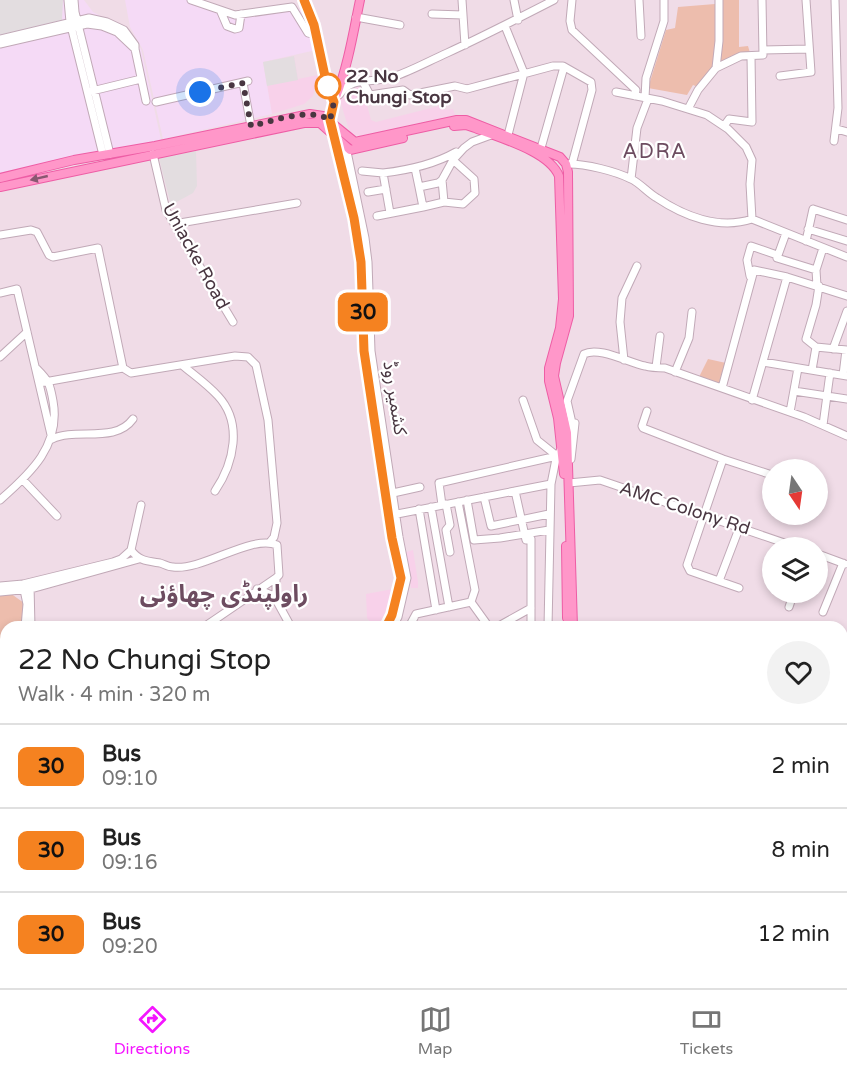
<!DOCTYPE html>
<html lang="en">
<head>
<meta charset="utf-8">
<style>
  :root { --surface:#fff; --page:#f2f2f2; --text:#222; --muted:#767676; --line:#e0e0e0; --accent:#f415ff }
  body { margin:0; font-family:"Varela Round","Noto Sans Arabic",sans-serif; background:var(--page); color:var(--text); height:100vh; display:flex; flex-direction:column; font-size:22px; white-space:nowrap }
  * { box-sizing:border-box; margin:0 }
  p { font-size:20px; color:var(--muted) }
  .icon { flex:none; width:33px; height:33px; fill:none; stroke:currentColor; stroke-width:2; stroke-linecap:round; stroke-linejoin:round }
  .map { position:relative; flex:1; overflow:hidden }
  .details { position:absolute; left:0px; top:621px; width:848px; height:368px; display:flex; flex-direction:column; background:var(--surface); border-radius:18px 18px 0 0; box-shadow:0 3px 9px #0003 }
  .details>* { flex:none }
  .badge { padding:0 12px; border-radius:9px; font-size:21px; line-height:39px }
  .needle { width:39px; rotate:167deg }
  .fabs { position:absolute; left:762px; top:459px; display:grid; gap:12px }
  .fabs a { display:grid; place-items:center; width:66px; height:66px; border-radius:50%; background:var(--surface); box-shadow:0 3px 9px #0003; font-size:30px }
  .you { position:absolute; width:30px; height:30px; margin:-15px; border:4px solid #fff; border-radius:50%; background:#1a73e8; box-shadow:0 0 0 9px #1a73e833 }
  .map>.badge { position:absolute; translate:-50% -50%; box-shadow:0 0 0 3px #fff }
  .round { display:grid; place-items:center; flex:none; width:63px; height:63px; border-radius:32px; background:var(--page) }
  .head { display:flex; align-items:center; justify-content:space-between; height:102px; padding:0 18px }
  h1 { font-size:28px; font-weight:600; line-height:45px }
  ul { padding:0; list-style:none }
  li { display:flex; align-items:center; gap:18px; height:84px; padding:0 18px; border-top:2px solid var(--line) }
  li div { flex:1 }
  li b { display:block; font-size:22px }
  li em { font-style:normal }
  li .badge { min-width:66px; font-weight:700; text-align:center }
  .tab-bar { display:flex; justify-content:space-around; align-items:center; height:84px; border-top:2px solid var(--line); background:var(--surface); font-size:16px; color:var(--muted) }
  .tab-bar a { display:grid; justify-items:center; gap:3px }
  .tab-bar .on { color:var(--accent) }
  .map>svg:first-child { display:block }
  .residential { fill:#f0dce7; fill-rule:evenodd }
  .commercial { fill:#f8d1ea }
  .medical { fill:#f5daf6 }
  .green { fill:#edbdad }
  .parking { fill:#e3dde0 }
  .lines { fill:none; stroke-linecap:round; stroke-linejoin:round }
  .minor-casing { stroke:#c1a9b7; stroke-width:9 }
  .major-casing { stroke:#ee5da5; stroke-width:10 }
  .highway-casing { stroke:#ea2c98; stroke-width:11 }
  .minor { stroke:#fff; stroke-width:7 }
  .major { stroke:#ff97c9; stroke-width:8 }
  .highway { stroke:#ff69b9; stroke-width:9 }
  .oneway { fill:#895871 }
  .line-casing { stroke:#fff; stroke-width:14 }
  .line { stroke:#f58220; stroke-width:9 }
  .walk { stroke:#493641; stroke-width:6; stroke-dasharray:0 10.8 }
  .stop-dot { fill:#fff; stroke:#f58220; stroke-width:3 }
  .labels { text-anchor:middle; stroke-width:4.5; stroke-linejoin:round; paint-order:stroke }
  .stop-label { font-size:18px; font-weight:bold; fill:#493641; stroke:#fff; text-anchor:start }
  .street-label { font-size:18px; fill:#493641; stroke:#fff }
  .neighbourhood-label { font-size:20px; letter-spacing:1.5px; fill:#6d4c60; stroke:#fff }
  .district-label { font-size:24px; font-weight:bold; fill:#6d4c60; stroke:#fff }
</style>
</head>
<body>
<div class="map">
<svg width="847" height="988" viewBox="0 0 847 988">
  <rect width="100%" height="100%" fill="#f5e8ee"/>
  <!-- residential -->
  <path class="residential" d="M0 0H847V988H0ZM772 470H818V514H772ZM772 548H818V592H772ZM6 627H842V982H6Z"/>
  <!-- commercial -->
  <path class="commercial" d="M294 56 298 79 318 75 313 96 304 104 272 114 263 62Z
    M358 86 364 94 371 120 376 122 443 105 445 110 453 109 455 115 359 136 350 133 337 91 344 87 348 93Z
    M413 550 418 582V588H411L406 552Z
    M393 589 389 611 379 627H374L367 618 366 594Z
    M0 968 6 971V982L27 983 37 988H0Z
    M107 983H175L173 988H119Z"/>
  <!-- medical -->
  <path class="medical" d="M0 0H84L93 12 125 29 141 49 162 144 0 176Z
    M125 0H188L231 16 303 9 316 50 263 62 272 114 163 139 143 50 130 27Z
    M438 982H583L584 988H434Z"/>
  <!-- green -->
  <path class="green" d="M721 0H739V47L748 46 750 53 719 65Z
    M715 4 717 41 714 68 698 87 693 85 687 95 648 88 666 30 675 28 678 7Z
    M708 359 726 363 720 386 698 379Z
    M10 593 24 603 23 627H6V731L0 738V594Z
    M6 799V938L0 935V809Z"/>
  <!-- parking -->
  <path class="parking" d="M0 0H63L62 20 0 35Z
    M294 56 298 80 267 86 263 62Z
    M196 151 197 186 193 193 171 205 159 158Z"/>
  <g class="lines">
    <!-- minor casing -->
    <g class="minor-casing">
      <path id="minor" d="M68 0 70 22 103 155
        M74 0 75 12 110 154
        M191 0 235 15 292 7 308 33 316 35
        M304 0C319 32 322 69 334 102
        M462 0 465 45
        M514 0 518 20
        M572 0 570 21 572 30 636 90 635 96
        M639 0 641 36
        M221 12 227 26 235 29 239 28 241 14
        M432 14 463 15
        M356 17 400 25
        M505 26 524 73 508 135
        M0 39 89 18 107 22 124 30 135 45V49L146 101
        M0 44 87 24 102 26 117 32 135 49
        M763 50 809 49
        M716 68 741 56 763 55 762 0
        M780 76 811 72 806 0
        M363 82 370 95 403 90 410 95 455 86 467 89 553 66H563L591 82 592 90 572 164
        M243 83 251 126
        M92 91 141 79
        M616 92 662 101 707 115 728 129 746 147 752 160 750 184 752 219
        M339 95C352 75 373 84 393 77 411 71 429 61 447 53 484 36 519 18 554 0
        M645 98 646 78 664 21V0
        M156 102 248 81
        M688 109 698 90 716 68 719 41V0
        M724 126 729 119 752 122 751 56
        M837 129 847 132
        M334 134 354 218 361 262 364 351 392 538 401 578 392 615 386 627
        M834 141 838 108 835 0
        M346 147 365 238 368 262 371 351 399 537 407 578 398 617 393 627
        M541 148 564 67
        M153 154 166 210 233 322
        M569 164C586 164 615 171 631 179 640 183 648 193 657 198 684 216 719 230 752 219L847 257
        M415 168 419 187
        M362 171 383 173 390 213
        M383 173C409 170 433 165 456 152
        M631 179 637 128 648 99
        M368 192 386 189
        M444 202 463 204 475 193 474 179 453 160
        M423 207 444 202 442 180
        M377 216 423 207 419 187 438 183 442 180 453 160 464 148 472 142 491 135
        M174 224 297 203
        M808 229 847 241
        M786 233 777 258 816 270
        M0 235 31 230 37 232 49 255 53 257 98 248 123 368
        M806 241 813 209 847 220
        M750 276 747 260 751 246 777 255
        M817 286 816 270 823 248
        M819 286 816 305 806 339 816 347 847 350
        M0 293 17 289 52 439
        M833 349 847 311
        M0 357 27 332
        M624 360 620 322 622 298 637 266
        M763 362 847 376
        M182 365C194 375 207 384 218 396 243 423 234 463 215 491
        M656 367 660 336
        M812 370 816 347
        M675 372 689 338 692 312
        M843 375 846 350
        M39 383 123 368 131 373 235 356 248 357 256 365 268 420 277 523 274 537 270 542
        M722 388 754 270 787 277 847 296
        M794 391 847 399
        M523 400 537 440 557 456
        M752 400 787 277
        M647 411 642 426 643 428 723 459 772 475
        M790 412 798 368
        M823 425 830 373
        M565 434 572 423 567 401 584 354C599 346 629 363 645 366 652 368 658 368 665 368L804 417 847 436
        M52 439C76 427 115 444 133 419
        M571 459 575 423
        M723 459 687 565 690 571 739 588
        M23 480 57 516
        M569 483 600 480 799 548
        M515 491 526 540 531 539V627
        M393 493 420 487
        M484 497 491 526 549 514
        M0 500C31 473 61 445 53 401 50 384 49 381 37 369
        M467 500 474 540 500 538 549 530
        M458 502 475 590 471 602
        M446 504 450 525 446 530 450 552
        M141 505 131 550C139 561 147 561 160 563 164 564 168 567 173 567 203 571 251 534 277 545L279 575 276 578V600
        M442 505 439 483 557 456
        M431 507 449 607
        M419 509 436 610
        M392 515 551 484 556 459 561 449
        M818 554 845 564
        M719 581 740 526
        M23 585 27 604 25 627
        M30 585 31 627
        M0 586 23 584 113 562 121 559 131 550
        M257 589 274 596 291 627
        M0 592 31 589 139 559
        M789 607 794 592
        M823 612 843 563
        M204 627 276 578
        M409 627 416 614 471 602 489 627
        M497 627 531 608
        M548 627 551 484
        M0 742 6 738
        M0 750 6 751
        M0 792 6 780
        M0 804 6 793
        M267 982 276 988
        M246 988 250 982
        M254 988 257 982
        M350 988 353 982"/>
    </g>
    <!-- major casing -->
    <g class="major-casing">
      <path id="major" d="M331 125C329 117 333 105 336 97 348 65 353 34 360 0
        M454 126 466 125 475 128C499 138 549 151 559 176L563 299 560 328 549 368V381L558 418 564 474
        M0 178 74 160 155 146 310 114 323 116 355 142 457 120H466L560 157 566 164 568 172 569 316 556 363 554 376 567 433 573 627
        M0 187 304 123H320L350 150 403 138
        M566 546 567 618
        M842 887 847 878
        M842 900 847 891
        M0 961 6 964
        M38 982 47 988
        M426 988 429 982
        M782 988 785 982
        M789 988 792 982"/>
    </g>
    <!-- highway casing -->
    <g class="highway-casing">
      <path id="highway" d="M0 941 6 945
        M0 953 6 956
        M50 982 60 988
        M70 982 79 988"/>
    </g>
    <!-- minor -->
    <use href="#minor" class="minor"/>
    <!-- major -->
    <use href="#major" class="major"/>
    <!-- highway -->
    <use href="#highway" class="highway"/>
  </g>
  <!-- one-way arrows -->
  <defs><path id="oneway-solid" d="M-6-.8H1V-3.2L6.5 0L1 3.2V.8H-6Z" transform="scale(1.5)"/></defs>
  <use class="oneway" href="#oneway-solid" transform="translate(39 178) rotate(167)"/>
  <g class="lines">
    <!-- line casing -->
    <g class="line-casing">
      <path id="line" d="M304 0 314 25 326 81 334 102 330 120 354 218 361 262 364 351 392 538 401 578 392 615 386 627"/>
    </g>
    <!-- line -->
    <use href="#line" class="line"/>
    <!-- walk -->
    <path class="walk" d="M200 92 243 83 251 126C273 121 310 107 330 120L334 102 326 81 328 86"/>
  </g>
  <!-- markers -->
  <circle class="stop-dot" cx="328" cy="86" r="12"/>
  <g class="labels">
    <!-- stop labels -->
    <g class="stop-label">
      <text x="346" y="82">22 No<tspan x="346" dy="21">Chungi Stop</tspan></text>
    </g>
    <!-- street labels -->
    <g class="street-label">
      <text transform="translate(196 256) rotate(61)" y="6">Uniacke Road</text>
      <text transform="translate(395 398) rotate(81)" y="6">کشمیر روڈ</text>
      <text transform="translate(685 508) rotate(18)" y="6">AMC Colony Rd</text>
    </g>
    <!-- neighbourhood labels -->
    <g class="neighbourhood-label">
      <text x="655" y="158">ADRA</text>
    </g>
    <!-- district labels -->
    <g class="district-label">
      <text x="224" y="602">راولپنڈی چھاؤنی</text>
    </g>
  </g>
</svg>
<div class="fabs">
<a><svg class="needle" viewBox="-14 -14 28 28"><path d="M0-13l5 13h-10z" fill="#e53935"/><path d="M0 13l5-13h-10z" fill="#767676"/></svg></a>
<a><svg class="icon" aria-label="layers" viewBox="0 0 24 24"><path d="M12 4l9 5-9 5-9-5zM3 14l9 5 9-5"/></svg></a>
</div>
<div class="you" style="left:200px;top:92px"></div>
<b class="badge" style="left:363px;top:312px;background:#f58220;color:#111">30</b>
<section class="details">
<div class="head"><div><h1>22 No Chungi Stop</h1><p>Walk · 4 min · 320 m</p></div><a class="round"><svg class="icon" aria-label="heart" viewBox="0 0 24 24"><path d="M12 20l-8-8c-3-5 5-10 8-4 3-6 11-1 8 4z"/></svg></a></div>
<ul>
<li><span class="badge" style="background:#f58220;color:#111">30</span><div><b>Bus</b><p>09:10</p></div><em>2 min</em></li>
<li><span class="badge" style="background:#f58220;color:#111">30</span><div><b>Bus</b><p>09:16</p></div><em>8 min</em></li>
<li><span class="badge" style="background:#f58220;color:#111">30</span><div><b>Bus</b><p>09:20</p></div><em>12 min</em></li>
</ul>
</section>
</div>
<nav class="tab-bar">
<a class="on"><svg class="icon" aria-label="directions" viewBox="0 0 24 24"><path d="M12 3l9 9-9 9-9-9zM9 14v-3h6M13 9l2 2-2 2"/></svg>Directions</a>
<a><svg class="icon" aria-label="map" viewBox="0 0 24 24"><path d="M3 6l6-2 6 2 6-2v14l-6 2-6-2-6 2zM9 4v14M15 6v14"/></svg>Map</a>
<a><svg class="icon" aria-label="tickets" viewBox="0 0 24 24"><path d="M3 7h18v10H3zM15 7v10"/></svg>Tickets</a>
</nav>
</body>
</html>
